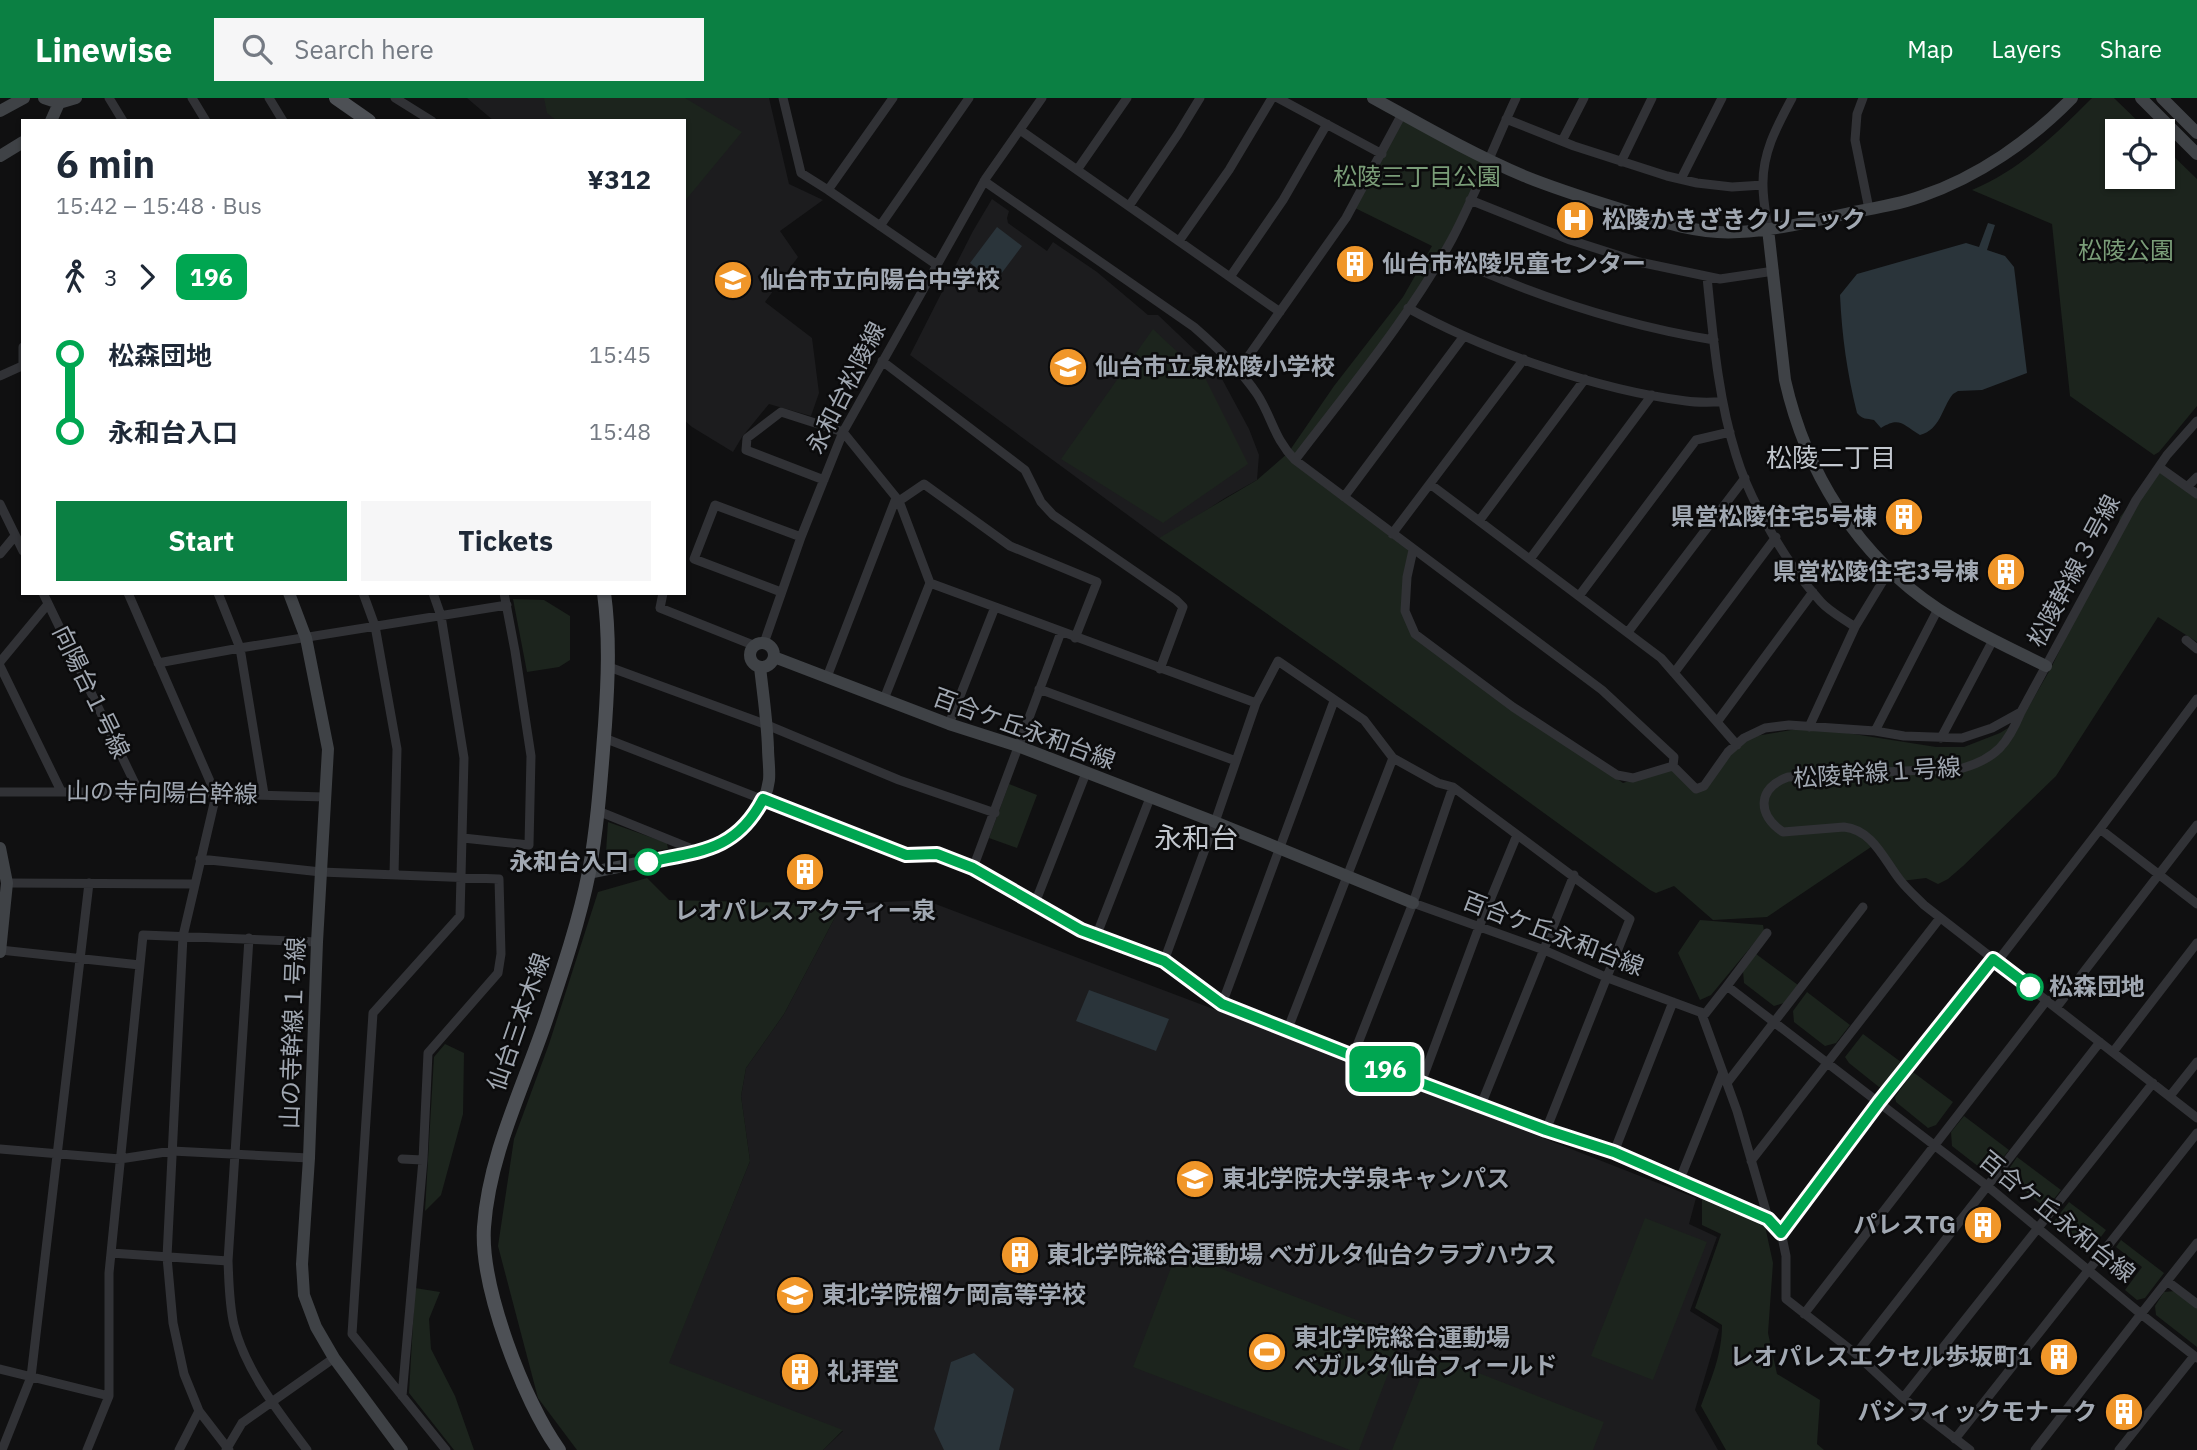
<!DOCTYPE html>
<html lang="en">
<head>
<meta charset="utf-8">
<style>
  :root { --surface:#fff; --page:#f6f6f7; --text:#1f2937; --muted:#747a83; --accent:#0b8043 }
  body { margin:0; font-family:"IBM Plex Sans","Noto Sans JP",sans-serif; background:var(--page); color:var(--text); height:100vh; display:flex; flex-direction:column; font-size:26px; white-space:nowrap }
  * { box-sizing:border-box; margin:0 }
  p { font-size:23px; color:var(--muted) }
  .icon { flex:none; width:38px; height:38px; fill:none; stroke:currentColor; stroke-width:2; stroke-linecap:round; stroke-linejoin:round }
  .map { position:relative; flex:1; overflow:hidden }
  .panel { position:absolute; left:21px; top:21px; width:665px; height:476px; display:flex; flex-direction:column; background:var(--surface); border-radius:0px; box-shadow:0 2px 5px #0004 }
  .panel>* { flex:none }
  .badge { padding:0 14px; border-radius:10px; font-size:24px; line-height:46px }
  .tools { position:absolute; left:2105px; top:21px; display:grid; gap:14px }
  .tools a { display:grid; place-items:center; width:70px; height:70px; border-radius:0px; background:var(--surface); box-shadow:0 2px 5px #0004; font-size:35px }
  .map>.badge { position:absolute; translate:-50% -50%; box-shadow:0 0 0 4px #fff }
  .legs { display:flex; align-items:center; gap:10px; height:77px; padding:0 35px; font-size:23px }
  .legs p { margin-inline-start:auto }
  .headline { display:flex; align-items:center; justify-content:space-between; height:119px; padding:0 35px }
  h1 { font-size:38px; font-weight:700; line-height:52px }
  .cta { display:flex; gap:14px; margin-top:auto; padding:14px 35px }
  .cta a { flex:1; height:80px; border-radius:0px; background:var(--accent); color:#fff; font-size:28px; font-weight:700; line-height:80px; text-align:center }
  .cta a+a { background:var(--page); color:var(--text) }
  ul { padding:0 35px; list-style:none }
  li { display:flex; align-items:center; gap:24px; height:77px; font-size:26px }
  li i { display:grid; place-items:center; width:10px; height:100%; margin:0 9px; background:currentColor }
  li i::after { content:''; width:18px; height:18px; margin:-9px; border:5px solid; border-radius:50%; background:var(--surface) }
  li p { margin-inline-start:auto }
  li:first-child i { background:linear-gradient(#0000 50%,currentColor 0) }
  li:last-child i { background:linear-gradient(currentColor 50%,#0000 0) }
  header { display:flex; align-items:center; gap:42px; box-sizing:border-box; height:98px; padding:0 35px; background:var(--accent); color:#fff }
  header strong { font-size:33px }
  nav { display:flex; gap:38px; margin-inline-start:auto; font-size:24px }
  .search { width:490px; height:63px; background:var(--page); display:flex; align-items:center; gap:18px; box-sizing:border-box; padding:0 24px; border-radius:0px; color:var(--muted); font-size:26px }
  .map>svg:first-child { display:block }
  .built { fill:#1c1c1e }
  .green { fill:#1c241d }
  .water { fill:#2a343a }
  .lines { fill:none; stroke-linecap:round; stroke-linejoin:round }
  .street { stroke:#313236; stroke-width:9 }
  .secondary { stroke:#3f4246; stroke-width:12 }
  .primary { stroke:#4d5055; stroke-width:14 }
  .line-1-casing { stroke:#fff; stroke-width:16 }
  .line-1 { stroke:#00a651; stroke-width:10 }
  .stop-1-dot { fill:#fff; stroke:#00a651; stroke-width:3.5 }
  .labels { text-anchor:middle; stroke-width:5; stroke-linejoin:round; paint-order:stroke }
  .park-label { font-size:24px; fill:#7a9d78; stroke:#0b0b0c }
  .poi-label { font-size:24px; font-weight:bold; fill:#a1a8b2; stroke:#0b0b0c; text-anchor:start }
  .street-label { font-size:24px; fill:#a1a8b2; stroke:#0b0b0c }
  .stop-label { font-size:24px; font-weight:bold; fill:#a1a8b2; stroke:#0b0b0c; text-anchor:end }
  .neighbourhood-label { font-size:26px; fill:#c2c7ce; stroke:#0b0b0c }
  .quarter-label { font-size:28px; fill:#c2c7ce; stroke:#0b0b0c }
</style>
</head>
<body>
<header>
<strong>Linewise</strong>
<div class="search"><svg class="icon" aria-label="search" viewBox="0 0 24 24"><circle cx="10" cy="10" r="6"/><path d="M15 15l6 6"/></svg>Search here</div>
<nav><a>Map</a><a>Layers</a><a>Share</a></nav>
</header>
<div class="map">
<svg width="2197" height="1352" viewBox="0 0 2197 1352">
  <rect width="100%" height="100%" fill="#101011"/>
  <!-- built -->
  <path class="built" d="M467 0H769L789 86 823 102 780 133 798 159 765 204 812 240 819 295 811 318 769 306 742 339 733 354 692 329 684 322V23H494Z
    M992 101 1009 113 1007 120 1008 125 1047 153 1053 144 1097 174 1148 217H1158L1199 256 1222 281 1249 331 1259 357 1257 382 1225 400 1172 435 1159 440 910 257 973 133Z
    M925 802 1261 929 1696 1100 1689 1126 1717 1139 1690 1213 1719 1231 1695 1312 1718 1352H823L843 1333 668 1266 750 1063 741 998 746 970 784 916 842 806Z"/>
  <!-- green -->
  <path class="green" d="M544 0H685L742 34 684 104V23H557L547 15Z
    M2092 0H2114L2148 33H2118V79H2163V48L2197 81V308L2159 354 2154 357 2070 298 2052 126 1972 92C2019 73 2057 35 2092 0Z
    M1402 16 1488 60 1470 102 1408 210 1296 361 1413 452 1405 513 1415 536 1623 685 1673 668 1696 691 1744 640 1809 629 1936 649H1964L2000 635 2021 622 2051 570 2117 435 2120 419 2159 369 2197 396V544L2158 519 2056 678 1963 768 1948 781 1938 786 1926 780 1901 783 1874 747 1767 819 1713 822 1674 788 1656 795 1650 792 1340 567 1159 440 1257 382 1288 355 1334 288 1403 199 1432 148 1353 109Z
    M1153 231 1205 280 1248 366 1163 425 1061 361Z
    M513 501 544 502 570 518V562L559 569 527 574Z
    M1009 686 1037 697 1017 750 989 740Z
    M608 724 667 745 668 751 612 759 606 754Z
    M647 780 669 802 842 806 784 916 746 970 741 998 750 1063 669 1265 843 1332 823 1352H577L538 1300 498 1148 514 1041 549 946 598 794Z
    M1700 822 1763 827 1764 833 1711 897 1700 902 1678 855Z
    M1756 856 1798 887 1784 905 1774 908 1744 885 1743 873Z
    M1807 894 1850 927 1836 945 1825 948 1794 924 1793 913Z
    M1863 936 1905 967 1889 988 1879 989 1849 965 1845 959Z
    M445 946 464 955 463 1016 441 1097 425 1113 434 959Z
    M1913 974 1953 1004 1936 1027 1928 1030 1896 1004 1895 999Z
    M1964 1018 2009 1052 1996 1069H1979L1952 1048 1951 1034Z
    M2017 1059 2061 1092 2051 1105 2042 1107 2010 1081 2009 1071Z
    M1702 1101 1765 1128 1773 1165 1768 1235 1777 1276 1820 1302 1817 1346 1824 1352H1726L1701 1308C1711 1281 1722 1257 1722 1227L1695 1210 1721 1136 1702 1127Z
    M2069 1104 2106 1132 2095 1147 2080 1148 2056 1129 2054 1123Z
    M1645 1120 1707 1144 1653 1282 1591 1258Z
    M2121 1142 2164 1175 2145 1200 2137 1202 2125 1192 2142 1169 2116 1149Z
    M1177 1154 1402 1239 1359 1352H1350L1133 1269Z
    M415 1190 440 1194 429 1221 431 1251 455 1298 474 1352H454L409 1295Z
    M2175 1193 2197 1210V1249L2156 1217 2155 1208 2164 1194Z
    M1430 1256 1604 1324 1593 1352H1392Z"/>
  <!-- water -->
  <path class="water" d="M1988 125 1995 127 1987 152 2005 158 2014 169 2027 275 1982 292 1958 293 1953 296C1941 311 1941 331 1920 337 1903 327 1900 318 1881 330L1874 322C1866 320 1863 322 1857 315 1847 274 1842 239 1840 197L1857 176 1966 145 1979 149Z
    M997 129 1022 148 995 184 970 165Z
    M1089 892 1169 921 1156 953 1076 923Z
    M974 1255 1014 1291 999 1352H944L934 1331 951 1264Z"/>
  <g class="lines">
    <!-- street -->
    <path class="street" d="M109 0 123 23
      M192 0 206 23
      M269 0 283 23
      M395 0 432 23
      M783 0 801 75 828 92
      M893 0 828 92 937 167
      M1278 0 1382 56
      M1863 0 1857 16 1855 42 1869 111
      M1506 21 1574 48 1667 78 1697 85 1732 89 1763 87
      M1020 32 1280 214
      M1562 43 1584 0
      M1621 64 1652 0
      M1077 72 1127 0
      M1681 81 1722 0
      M984 83 1194 229C1217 249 1240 271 1257 296 1272 319 1274 341 1295 362L1602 592 1674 659 1673 668 1696 691 1704 688 1728 654 1744 640 1765 630 1789 627 1875 633 1904 638 1962 640 1992 630 2021 614
      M1470 102 1570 142 1639 164 1720 181 1774 173
      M1129 108 1178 36 1200 0
      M880 128 969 0
      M1768 131C1766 117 1763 102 1763 88 1762 55 1777 28 1792 0
      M1179 143 1229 72 1272 0
      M1443 156C1529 196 1621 227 1714 242
      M1230 179 1283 102 1327 26
      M1707 179C1713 238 1718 300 1736 357 1750 404 1788 468 1821 504 1830 514 1844 521 1855 529
      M1408 210C1485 253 1598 292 1686 303 1698 305 1711 304 1723 304
      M23 249V269
      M882 263 1025 372 1041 404 1053 417 1176 502 1183 509 1160 571
      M1238 273 1346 120 1402 16
      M0 278 22 268
      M2197 323 2167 357 2136 402 2021 614C2008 645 1997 660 1963 670L1788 679C1757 690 1757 717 1783 734L1844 729C1873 732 1884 762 1900 782 1907 791 1916 799 1924 807L2197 1020
      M1295 362C1349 291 1409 220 1452 141 1476 96 1494 47 1516 0
      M2159 369 2197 396
      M824 382 746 352 747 340 781 314 843 334 899 403 930 485 1256 605
      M1430 386 1661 560 1737 647
      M2187 389 2197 379
      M1344 399 1464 238
      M899 403 924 386 1010 448 1097 484 1075 540
      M0 406 23 453
      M1479 423 1585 281
      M1392 436 1524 261
      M1413 452 1407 479 1405 513 1415 536 1513 609 1617 677 1633 680 1673 668
      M0 456 15 438
      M1530 461 1652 297
      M781 494 694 461 715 407 801 439
      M43 495 139 694
      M128 495 216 697 183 838 167 1159 173 1225 184 1276 199 1313 229 1352
      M218 495 240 550 264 696
      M363 495 375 528 397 651 394 777
      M433 495 441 518 464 660 460 818 373 915 352 1236 446 1352
      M663 495 660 510 753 547
      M1579 498 1696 342 1730 334
      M1628 534 1745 380
      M2186 542 2197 551
      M764 545 801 439 843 334 986 80 1042 0
      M0 564 48 506
      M158 565 240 550 507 507
      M0 568 61 693
      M609 569 767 627 899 682 995 715
      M1674 575 1776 439
      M827 579 896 400
      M1039 591 1236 663
      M884 601 930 485
      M1717 624 1813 494
      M949 626 995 509
      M1809 629 1855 529 1889 473
      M1875 633 1938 511
      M604 640 906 757 937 756 973 770 1081 832 1164 863 1222 906 1421 985 1546 1032 1614 1054 1768 1120
      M1941 640 1993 542
      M0 694H139L325 699
      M598 713 697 753
      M2100 731 2197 806
      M463 740 529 747 531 658 515 553 504 495
      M200 761 321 774 499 781 501 856 498 875 428 955 423 1062 402 1298
      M973 770 1061 534
      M7 785 193 786
      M1035 805 1086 675
      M1413 805 1544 852 1608 880 1705 916 1727 888 1986 1087 2141 1216 2197 1145
      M1097 836 1150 700
      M249 840 228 1163C229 1184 229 1206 234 1227 246 1274 279 1314 307 1352
      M0 852 140 867
      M1164 863 1215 724 1256 605 1278 563 1364 622 1393 660 1438 685 1453 689 1630 821 1546 1032
      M1997 864 2100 731 2197 601
      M1727 888 1767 835
      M1222 906 1334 603
      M2056 910 2197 727
      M1701 914 1737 1013 1768 1120 1781 1134 1786 1158V1201L1856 1256 1903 1300 1970 1352
      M1287 933 1393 660
      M2113 954 2197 845
      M1353 958 1413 805 1453 689
      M1421 985 1479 829 1517 737
      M1727 985 1863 809
      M2170 998 2197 964
      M1481 1007 1574 777
      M0 1051 120 1061 172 1053 309 1060
      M1614 1054 1673 904
      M402 1061 423 1062
      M1751 1063 1940 820
      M1680 1081 1723 974
      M1781 1134 1879 1004 1993 861
      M111 1155 228 1163
      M2167 1183 2197 1206
      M1804 1216 2047 902
      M1856 1256 2100 944
      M0 1271 109 1298
      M1903 1300 2153 985
      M1955 1341 2197 1035
      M2 1352 31 1279 89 785
      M87 1352 109 1298V1175L143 837 317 844
      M179 1352 199 1313
      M226 1352 242 1325 334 1260
      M2035 1352 2141 1216 2197 1260
      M2119 1352 2194 1258"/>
    <!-- secondary -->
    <path class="secondary" d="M44 0 59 5 76 0
      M1373 0C1422 27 1472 56 1524 78 1556 91 1588 101 1620 111 1658 123 1699 137 1739 134 1778 132 1817 122 1854 114 1877 110 1900 106 1922 98 1978 79 2031 42 2072 0
      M2141 0 2197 56
      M2162 0 2197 35
      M0 13 24 0
      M51 23 59 5
      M0 58 23 44
      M1768 131 1785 282C1806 375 1857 457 1938 511 1972 533 2010 550 2046 568
      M289 495 306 540 328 651 317 844 309 1060 302 1166 304 1197 316 1229 334 1260 402 1352
      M750 557a12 12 0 1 1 24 0a12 12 0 1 1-24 0Z
      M774 559 949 626 1018 648 1215 724 1413 805
      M0 750 7 785 0 854
      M588 775 712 750C739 737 765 714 769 682 770 672 768 660 768 650 767 622 763 596 760 569"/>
    <!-- primary -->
    <path class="primary" d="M336 0 369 23
      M559 1352C524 1304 480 1189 484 1129 489 1057 523 990 546 922 562 874 579 824 589 774 598 726 601 676 605 627 608 583 610 539 604 495"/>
  </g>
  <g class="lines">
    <!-- line-1 casing -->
    <g class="line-1-casing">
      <path id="line-1" d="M648 764C700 753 736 753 763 701L906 757 937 756 973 770 1081 832 1164 863 1222 906 1421 985 1546 1032 1614 1054 1768 1121 1781 1135 1879 1004 1993 861 2030 889"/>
    </g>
    <!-- line-1 -->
    <use href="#line-1" class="line-1"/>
  </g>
  <!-- icons -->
  <defs>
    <g id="hospital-disc" transform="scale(2.0125)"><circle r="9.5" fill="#f09629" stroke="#0b0b0c"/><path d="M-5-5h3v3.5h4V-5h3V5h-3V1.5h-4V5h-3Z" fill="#fff"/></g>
    <g id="building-disc" transform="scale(2.0125)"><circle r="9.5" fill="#f09629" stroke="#0b0b0c"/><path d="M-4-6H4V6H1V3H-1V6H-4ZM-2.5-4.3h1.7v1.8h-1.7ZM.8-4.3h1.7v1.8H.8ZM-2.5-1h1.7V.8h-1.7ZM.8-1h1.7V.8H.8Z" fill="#fff"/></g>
    <g id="school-disc" transform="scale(2.0125)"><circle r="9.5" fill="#f09629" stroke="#0b0b0c"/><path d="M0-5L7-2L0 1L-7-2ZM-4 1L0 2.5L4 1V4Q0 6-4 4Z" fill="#fff"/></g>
    <g id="university-disc" transform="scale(2.0125)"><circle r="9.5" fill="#f09629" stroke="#0b0b0c"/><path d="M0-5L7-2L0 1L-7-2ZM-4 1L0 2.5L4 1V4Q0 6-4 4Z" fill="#fff"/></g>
    <g id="stadium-disc" transform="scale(2.0125)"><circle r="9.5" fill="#f09629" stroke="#0b0b0c"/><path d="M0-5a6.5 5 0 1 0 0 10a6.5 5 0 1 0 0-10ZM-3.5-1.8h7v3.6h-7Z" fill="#fff"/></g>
  </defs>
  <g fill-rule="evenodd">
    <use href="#hospital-disc" x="1575" y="122"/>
    <use href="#building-disc" x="1355" y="166"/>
    <use href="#school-disc" x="733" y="182"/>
    <use href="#school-disc" x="1068" y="269"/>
    <use href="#building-disc" x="1904" y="419"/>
    <use href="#building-disc" x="2006" y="474"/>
    <use href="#building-disc" x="805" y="774"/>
    <use href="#university-disc" x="1195" y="1081"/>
    <use href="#building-disc" x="1983" y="1127"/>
    <use href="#building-disc" x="1020" y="1157"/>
    <use href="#school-disc" x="795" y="1197"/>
    <use href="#stadium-disc" x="1267" y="1254"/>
    <use href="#building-disc" x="2059" y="1259"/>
    <use href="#building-disc" x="800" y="1274"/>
    <use href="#building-disc" x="2124" y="1314"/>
  </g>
  <!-- markers -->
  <g class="stop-1-dot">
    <circle cx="648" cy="764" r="12"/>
    <circle cx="2030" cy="889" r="12"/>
  </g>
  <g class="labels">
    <!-- park labels -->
    <g class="park-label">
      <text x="1417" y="87">松陵三丁目公園</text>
      <text x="2126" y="161">松陵公園</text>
    </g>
    <!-- poi labels -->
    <g class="poi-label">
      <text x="1602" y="130">松陵かきざきクリニック</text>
      <text x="1382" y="174">仙台市松陵児童センター</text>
      <text x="760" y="190">仙台市立向陽台中学校</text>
      <text x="1095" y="277">仙台市立泉松陵小学校</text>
      <text x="1877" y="427" text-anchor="end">県営松陵住宅5号棟</text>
      <text x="1979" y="482" text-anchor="end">県営松陵住宅3号棟</text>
      <text x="805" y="821" text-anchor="middle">レオパレスアクティー泉</text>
      <text x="1222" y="1089">東北学院大学泉キャンパス</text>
      <text x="1956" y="1135" text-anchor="end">パレスTG</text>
      <text x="1047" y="1165">東北学院総合運動場 べガルタ仙台クラブハウス</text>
      <text x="822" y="1205">東北学院榴ケ岡高等学校</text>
      <text x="1294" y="1248">東北学院総合運動場<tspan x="1294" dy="28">ベガルタ仙台フィールド</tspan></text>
      <text x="2032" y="1267" text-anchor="end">レオパレスエクセル歩坂町1</text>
      <text x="827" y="1282">礼拝堂</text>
      <text x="2097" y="1322" text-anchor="end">パシフィックモナーク</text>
    </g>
    <!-- street labels -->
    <g class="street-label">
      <text transform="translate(846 290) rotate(-63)" y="8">永和台松陵線</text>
      <text transform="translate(2074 473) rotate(-62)" y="8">松陵幹線３号線</text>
      <text transform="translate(91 594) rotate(64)" y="8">向陽台１号線</text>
      <text transform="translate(1024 631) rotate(20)" y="8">百合ケ丘永和台線</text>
      <text transform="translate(1877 675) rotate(-4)" y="8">松陵幹線１号線</text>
      <text transform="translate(162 695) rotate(1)" y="8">山の寺向陽台幹線</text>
      <text transform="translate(1553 836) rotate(21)" y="8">百合ケ丘永和台線</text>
      <text transform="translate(519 924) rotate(-71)" y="8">仙台三本木線</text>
      <text transform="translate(293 935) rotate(-88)" y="8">山の寺幹線１号線</text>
      <text transform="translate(2057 1119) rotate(39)" y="8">百合ケ丘永和台線</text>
    </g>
    <!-- stop labels -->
    <g class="stop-label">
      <text x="629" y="772">永和台入口</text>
      <text x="2049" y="897" text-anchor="start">松森団地</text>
    </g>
    <!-- neighbourhood labels -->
    <g class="neighbourhood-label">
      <text x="1831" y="369">松陵二丁目</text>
    </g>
    <!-- quarter labels -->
    <g class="quarter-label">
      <text x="1196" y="750">永和台</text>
    </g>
  </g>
</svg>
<div class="tools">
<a><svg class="icon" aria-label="locate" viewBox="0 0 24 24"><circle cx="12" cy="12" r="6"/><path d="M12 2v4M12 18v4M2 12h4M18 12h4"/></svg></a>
</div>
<b class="badge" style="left:1385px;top:971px;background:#00a651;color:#fff">196</b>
<section class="panel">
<div class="headline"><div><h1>6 min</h1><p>15:42 – 15:48 · Bus</p></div><b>¥312</b></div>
<div class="legs"><svg class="icon" aria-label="walk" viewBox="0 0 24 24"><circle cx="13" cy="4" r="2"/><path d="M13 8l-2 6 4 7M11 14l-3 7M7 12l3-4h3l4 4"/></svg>3<svg class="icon" aria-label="forward" viewBox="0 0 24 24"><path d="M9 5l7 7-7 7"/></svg><b class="badge" style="background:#00a651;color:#fff">196</b></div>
<ul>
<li><i style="color:#00a651"></i><b>松森団地</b><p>15:45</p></li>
<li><i style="color:#00a651"></i><b>永和台入口</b><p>15:48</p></li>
</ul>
<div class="cta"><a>Start</a><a>Tickets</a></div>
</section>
</div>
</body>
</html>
